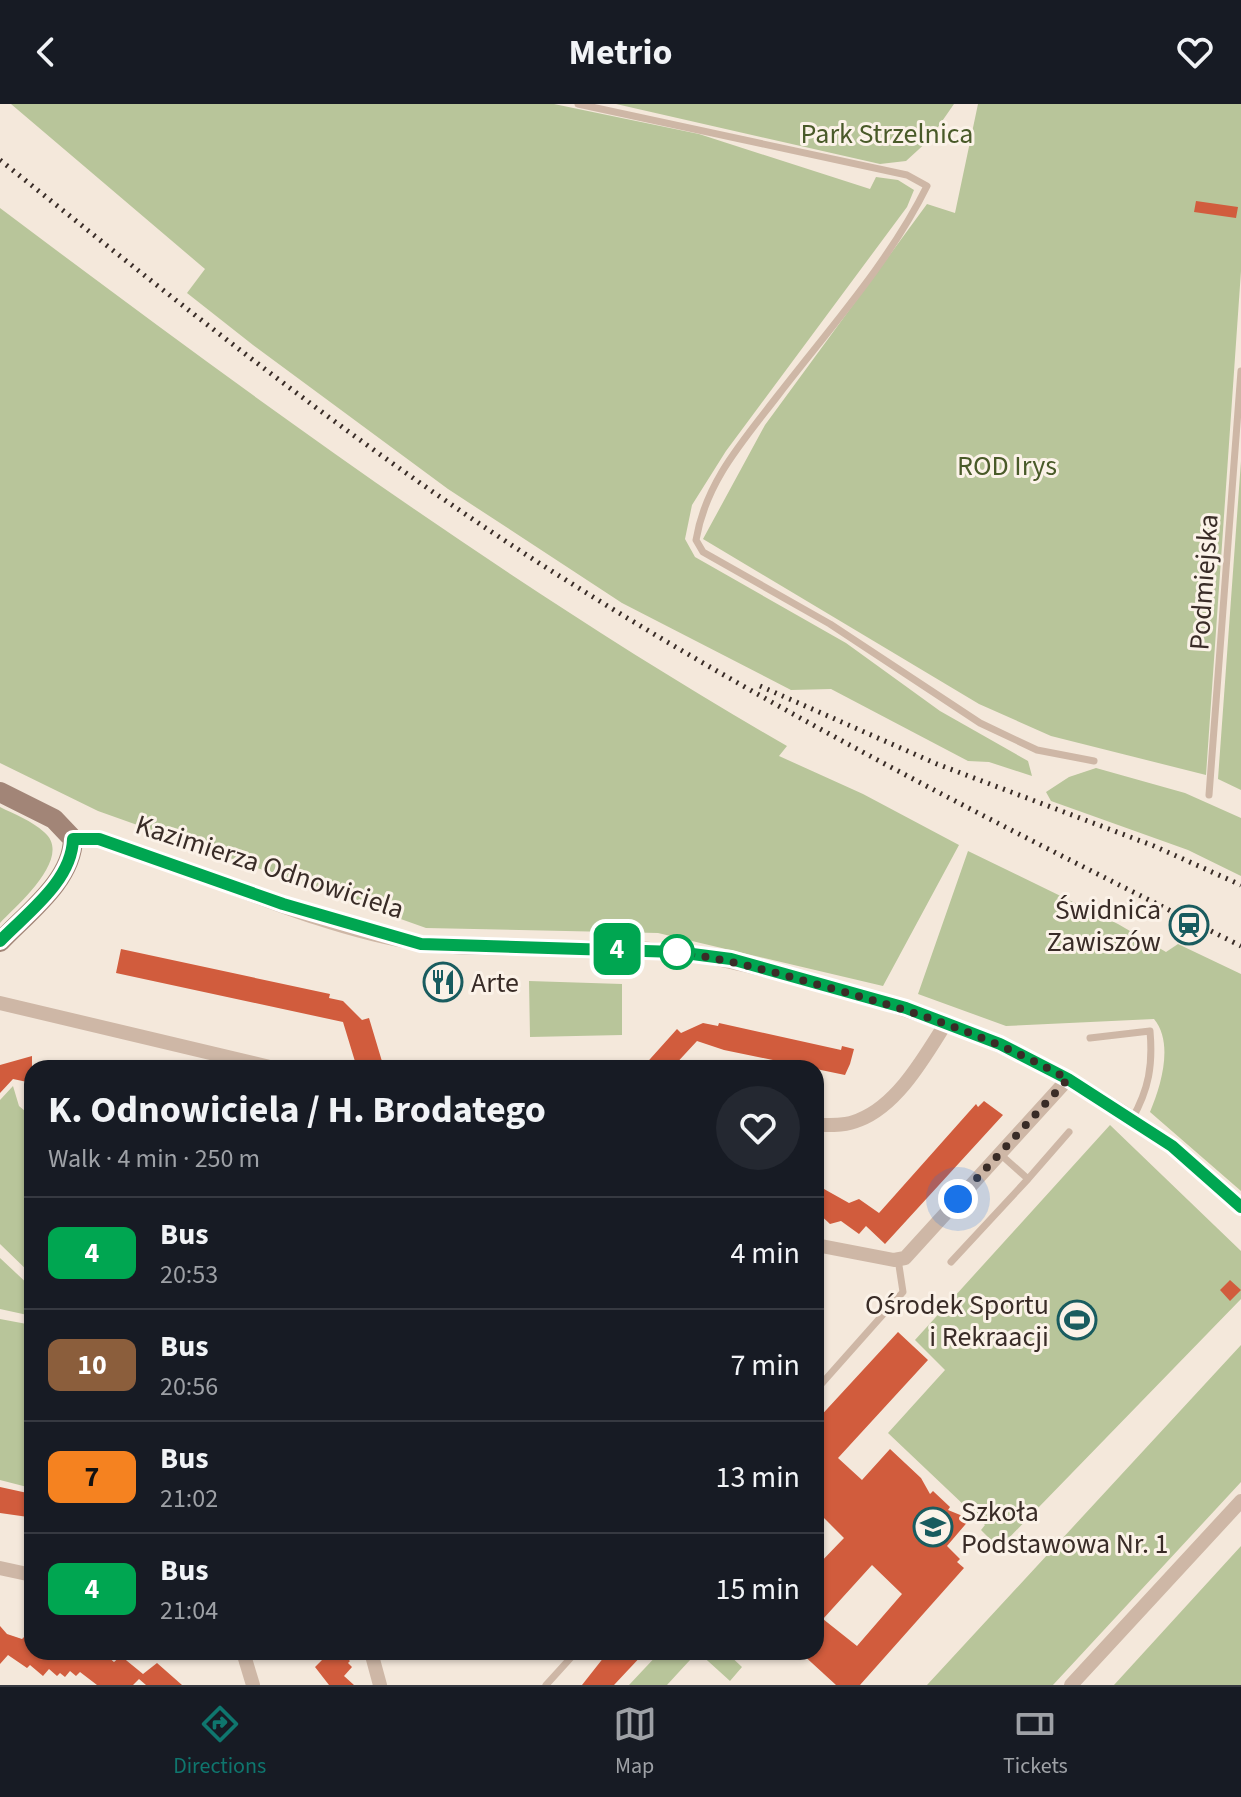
<!DOCTYPE html>
<html lang="en">
<head>
<meta charset="utf-8">
<style>
  :root { --surface:#171b24; --page:#242831; --text:#f1f3f6; --muted:#9ea1a6; --line:#363941; --accent:#0f766e }
  body { margin:0; font-family:"Source Sans 3",sans-serif; background:var(--page); color:var(--text); height:100vh; display:flex; flex-direction:column; font-size:30px; white-space:nowrap }
  * { box-sizing:border-box; margin:0 }
  p { font-size:26px; color:var(--muted) }
  .icon { flex:none; width:44px; height:44px; fill:none; stroke:currentColor; stroke-width:2; stroke-linecap:round; stroke-linejoin:round }
  .map { position:relative; flex:1; overflow:hidden }
  .drawer { position:absolute; left:24px; top:956px; width:800px; height:600px; display:flex; flex-direction:column; background:var(--surface); border-radius:24px; box-shadow:0 2px 6px #0004 }
  .drawer>* { flex:none }
  .badge { padding:0 16px; border-radius:12px; font-size:28px; line-height:52px }
  .you { position:absolute; width:40px; height:40px; margin:-20px; border:6px solid #fff; border-radius:50%; background:#1a73e8; box-shadow:0 0 0 12px #1a73e833 }
  .map>.badge { position:absolute; translate:-50% -50%; box-shadow:0 0 0 4px #fff }
  .round { display:grid; place-items:center; flex:none; width:84px; height:84px; border-radius:42px; background:var(--page) }
  .head { display:flex; align-items:center; justify-content:space-between; height:136px; padding:0 24px }
  h1 { font-size:38px; font-weight:700; line-height:60px }
  ul { padding:0; list-style:none }
  li { display:flex; align-items:center; gap:24px; height:112px; padding:0 24px; border-top:2px solid var(--line) }
  li div { flex:1 }
  li b { display:block; font-size:30px }
  li em { font-style:normal }
  li .badge { min-width:88px; font-weight:700; text-align:center }
  header { display:flex; justify-content:space-between; align-items:center; height:104px; padding:0 24px; background:var(--surface); font-size:36px; font-weight:700 }
  .tabs { display:flex; justify-content:space-around; align-items:center; height:112px; border-top:2px solid var(--line); background:var(--surface); font-size:22px; color:var(--muted) }
  .tabs a { display:grid; justify-items:center; gap:4px }
  .tabs .on { color:var(--accent) }
  .map>svg:first-child { display:block }
  .green { fill:#b8c59a }
  .building { fill:#d15c3d; fill-rule:evenodd }
  .lines { fill:none; stroke-linecap:round; stroke-linejoin:round }
  .lane { stroke:#ceb7a6; stroke-width:7 }
  .street { stroke:#ceb7a6; stroke-width:14 }
  .secondary { stroke:#a28577; stroke-width:20 }
  .rail { stroke:#392c27; stroke-width:5; stroke-dasharray:2 6; stroke-linecap:butt }
  .line-casing { stroke:#fff; stroke-width:18 }
  .line { stroke:#00a651; stroke-width:12 }
  .walk { stroke:#392c27; stroke-width:8; stroke-dasharray:0 14.4 }
  .stop-dot { fill:#fff; stroke:#00a651; stroke-width:4 }
  .labels { text-anchor:middle; stroke-width:6; stroke-linejoin:round; paint-order:stroke }
  .park-label { font-size:28px; fill:#495a29; stroke:#fbf2e8 }
  .street-label { font-size:28px; fill:#392c27; stroke:#fbf2e8 }
  .poi-label { font-size:28px; fill:#392c27; stroke:#fbf2e8; text-anchor:end }
</style>
</head>
<body>
<header><svg class="icon" aria-label="back" viewBox="0 0 24 24"><path d="M15 5l-7 7 7 7"/></svg>Metrio<svg class="icon" aria-label="heart" viewBox="0 0 24 24"><path d="M12 20l-8-8c-3-5 5-10 8-4 3-6 11-1 8 4z"/></svg></header>
<div class="map">
<svg width="1241" height="1581" viewBox="0 0 1241 1581">
  <rect width="100%" height="100%" fill="#f4e8db"/>
  <!-- green -->
  <path class="green" d="M11 0H554L699 30 870 85 876 73 898 76 914 86 907 103 726 347 692 401 685 435 695 453 846 539 940 607 1028 657 1032 672 989 658 968 657 831 585 791 586 622 499 448 385 253 241 187 189 205 165Z
    M616 0H954L929 36 906 57 880 60Z
    M978 0H1241V167L1206 671 1051 632 979 600 703 435 765 321 927 100 955 109Z
    M0 104C254 295 511 483 787 642L779 652 863 690 959 741 883 882 658 829 426 824 98 707 0 659Z
    M1241 357V686L1218 675Z
    M1096 664 1185 689 1241 714V772L1188 746 1051 697 1046 688 1069 673Z
    M0 703C14 710 32 717 44 728 74 753 17 801 0 819Z
    M968 747 1118 820 1166 848 1178 840 1241 870V1087L1150 1008C1161 982 1174 939 1154 915L1006 922 918 890Z
    M529 877 622 880V931L530 933Z
    M13 982 19 1002 32 1013V1072H28L27 1080 32 1082V1171L0 1140V996Z
    M1110 1021 1241 1147V1195L1004 1439 997 1433 993 1438 981 1426 985 1421 888 1329 945 1266 915 1236Z
    M0 1154 32 1184V1212L0 1205Z
    M0 1215 32 1221V1300L29 1301 32 1311 31 1384 0 1376Z
    M1241 1241V1378L1053 1581H927Z
    M1241 1442V1581H1114Z
    M660 1548H682L690 1556 667 1581H629Z
    M698 1548H726L742 1563 730 1577Z"/>
  <!-- building -->
  <path class="building" d="M1196 97 1238 103 1236 114 1194 108Z
    M121 845 330 890 329 894 343 897 362 916 369 914 384 964H357L343 918 116 869Z
    M431 866 456 869 453 892 428 888Z
    M703 919 718 922 719 919 841 946 842 942 854 945 850 960 845 971 724 946 697 937 672 964H642L677 925 681 929Z
    M32 952V979L13 975 0 989V961Z
    M984 997 1003 1011 885 1140 866 1122 859 1130 841 1117 830 1120 816 1107V1093L824 1085 849 1099 859 1095 879 1109 976 1000 978 1003Z
    M1230 1176 1241 1186 1230 1197 1220 1186Z
    M898 1228 928 1256 838 1354 862 1376 890 1345 921 1374 930 1390 933 1387 950 1403 948 1406 970 1415 947 1442 960 1455 957 1458 964 1464 860 1581H836L800 1548H816V1463L844 1434 816 1406V1317ZM872 1461 902 1490 857 1542 823 1515Z
    M0 1383 32 1390 28 1413 0 1409Z
    M0 1522 7 1530 22 1535 32 1525V1548H102L114 1558 121 1552 143 1570 157 1559 182 1581H146L139 1575 133 1581H97L80 1568 76 1572 70 1567 65 1573 60 1569 57 1572 49 1565 43 1572 30 1561 27 1564 8 1551 0 1560Z
    M313 1548H341L350 1557 348 1559 352 1563 344 1572 354 1581H329L315 1563 322 1556Z
    M608 1548H645L614 1581H582Z"/>
  <g class="lines">
    <!-- lane -->
    <path class="lane" d="M578 0 907 71 927 82C890 157 830 224 779 290 743 337 706 377 696 436L703 448 830 520 980 619 1037 646 1094 657
      M1209 691 1241 267
      M1090 934 1150 927C1153 961 1149 985 1132 1015
      M1000 1050 1028 1075 1069 1028
      M951 1158 1028 1075
      M816 1286 903 1188 898 1155
      M546 1581 576 1548"/>
    <!-- street -->
    <path class="street" d="M73 735H99C202 767 314 824 421 840 496 850 583 838 660 846 717 852 768 867 822 881 986 926 1118 983 1241 1103
      M0 899 274 964
      M816 1021C830 1021 846 1022 859 1016 898 1001 925 952 946 919
      M816 1141 894 1156 905 1154 1068 975
      M0 1464 32 1471
      M243 1548 253 1581
      M371 1548 380 1581
      M1071 1581 1241 1397"/>
    <!-- secondary -->
    <path class="secondary" d="M0 688 54 715 73 735C72 777 27 809 0 838"/>
    <!-- rail -->
    <path class="rail" d="M0 56C187 206 373 356 577 483 791 617 1015 729 1241 842
      M760 582 937 660 1154 742 1241 781"/>
  </g>
  <g class="lines">
    <!-- line casing -->
    <g class="line-casing">
      <path id="line" d="M0 837C27 809 72 777 73 735H99L283 800 421 840 677 848 731 855 906 904 1000 940 1068 975 1172 1042 1241 1103"/>
    </g>
    <!-- line -->
    <use href="#line" class="line"/>
    <!-- walk -->
    <path class="walk" d="M677 848C725 855 771 867 819 881 907 905 987 930 1068 975L958 1095"/>
  </g>
  <!-- icons -->
  <defs>
    <g id="station-ring" transform="scale(2)"><circle r="9.5" fill="#fbf2e8" stroke="#195c5f" stroke-width="1.5"/><path d="M-3-6H3Q5-6 5-4V2Q5 4 3 4L4.5 6H3L1.5 4h-3L-3 6H-4.5L-3 4Q-5 4-5 2V-4Q-5-6-3-6ZM-3.5-4v3h7v-3ZM-3.5 1v1.5H-2V1ZM2 1v1.5H3.5V1Z" fill="#195c5f"/></g>
    <g id="restaurant-ring" transform="scale(2)"><circle r="9.5" fill="#fbf2e8" stroke="#195c5f" stroke-width="1.5"/><path d="M-5-6h1v4h1v-4h1v4h1v-4h1v5L-1.5 .5V6h-2V.5L-5-1ZM5-6V6H3V1.5H1.5Q1.5-4 5-6Z" fill="#195c5f"/></g>
    <g id="stadium-ring" transform="scale(2)"><circle r="9.5" fill="#fbf2e8" stroke="#195c5f" stroke-width="1.5"/><path d="M0-5a6.5 5 0 1 0 0 10a6.5 5 0 1 0 0-10ZM-3.5-1.8h7v3.6h-7Z" fill="#195c5f"/></g>
    <g id="university-ring" transform="scale(2)"><circle r="9.5" fill="#fbf2e8" stroke="#195c5f" stroke-width="1.5"/><path d="M0-5L7-2L0 1L-7-2ZM-4 1L0 2.5L4 1V4Q0 6-4 4Z" fill="#195c5f"/></g>
  </defs>
  <g fill-rule="evenodd">
    <use href="#station-ring" x="1189" y="821"/>
    <use href="#restaurant-ring" x="443" y="878"/>
    <use href="#stadium-ring" x="1077" y="1216"/>
    <use href="#university-ring" x="933" y="1423"/>
  </g>
  <!-- markers -->
  <circle class="stop-dot" cx="677" cy="848" r="16"/>
  <g class="labels">
    <!-- park labels -->
    <g class="park-label">
      <text x="887" y="39">Park Strzelnica</text>
      <text x="1007" y="371">ROD Irys</text>
    </g>
    <!-- street labels -->
    <g class="street-label">
      <text transform="translate(1203 478) rotate(-86)" y="10">Podmiejska</text>
      <text transform="translate(270 762) rotate(18)" y="10">Kazimierza Odnowiciela</text>
    </g>
    <!-- poi labels -->
    <g class="poi-label">
      <text x="1161" y="815">Świdnica<tspan x="1161" dy="32">Zawiszów</tspan></text>
      <text x="471" y="888" text-anchor="start">Arte</text>
      <text x="1049" y="1210">Ośrodek Sportu<tspan x="1049" dy="32">i Rekraacji</tspan></text>
      <text x="961" y="1417" text-anchor="start">Szkoła<tspan x="961" dy="32">Podstawowa Nr. 1</tspan></text>
    </g>
  </g>
</svg>
<div class="you" style="left:958px;top:1095px"></div>
<b class="badge" style="left:617px;top:845px;background:#00a651;color:#fff">4</b>
<section class="drawer">
<div class="head"><div><h1>K. Odnowiciela / H. Brodatego</h1><p>Walk · 4 min · 250 m</p></div><a class="round"><svg class="icon" aria-label="heart" viewBox="0 0 24 24"><path d="M12 20l-8-8c-3-5 5-10 8-4 3-6 11-1 8 4z"/></svg></a></div>
<ul>
<li><span class="badge" style="background:#00a651;color:#fff">4</span><div><b>Bus</b><p>20:53</p></div><em>4 min</em></li>
<li><span class="badge" style="background:#8b5e3c;color:#fff">10</span><div><b>Bus</b><p>20:56</p></div><em>7 min</em></li>
<li><span class="badge" style="background:#f58220;color:#111">7</span><div><b>Bus</b><p>21:02</p></div><em>13 min</em></li>
<li><span class="badge" style="background:#00a651;color:#fff">4</span><div><b>Bus</b><p>21:04</p></div><em>15 min</em></li>
</ul>
</section>
</div>
<nav class="tabs">
<a class="on"><svg class="icon" aria-label="directions" viewBox="0 0 24 24"><path d="M12 3l9 9-9 9-9-9zM9 14v-3h6M13 9l2 2-2 2"/></svg>Directions</a>
<a><svg class="icon" aria-label="map" viewBox="0 0 24 24"><path d="M3 6l6-2 6 2 6-2v14l-6 2-6-2-6 2zM9 4v14M15 6v14"/></svg>Map</a>
<a><svg class="icon" aria-label="tickets" viewBox="0 0 24 24"><path d="M3 7h18v10H3zM15 7v10"/></svg>Tickets</a>
</nav>
</body>
</html>
